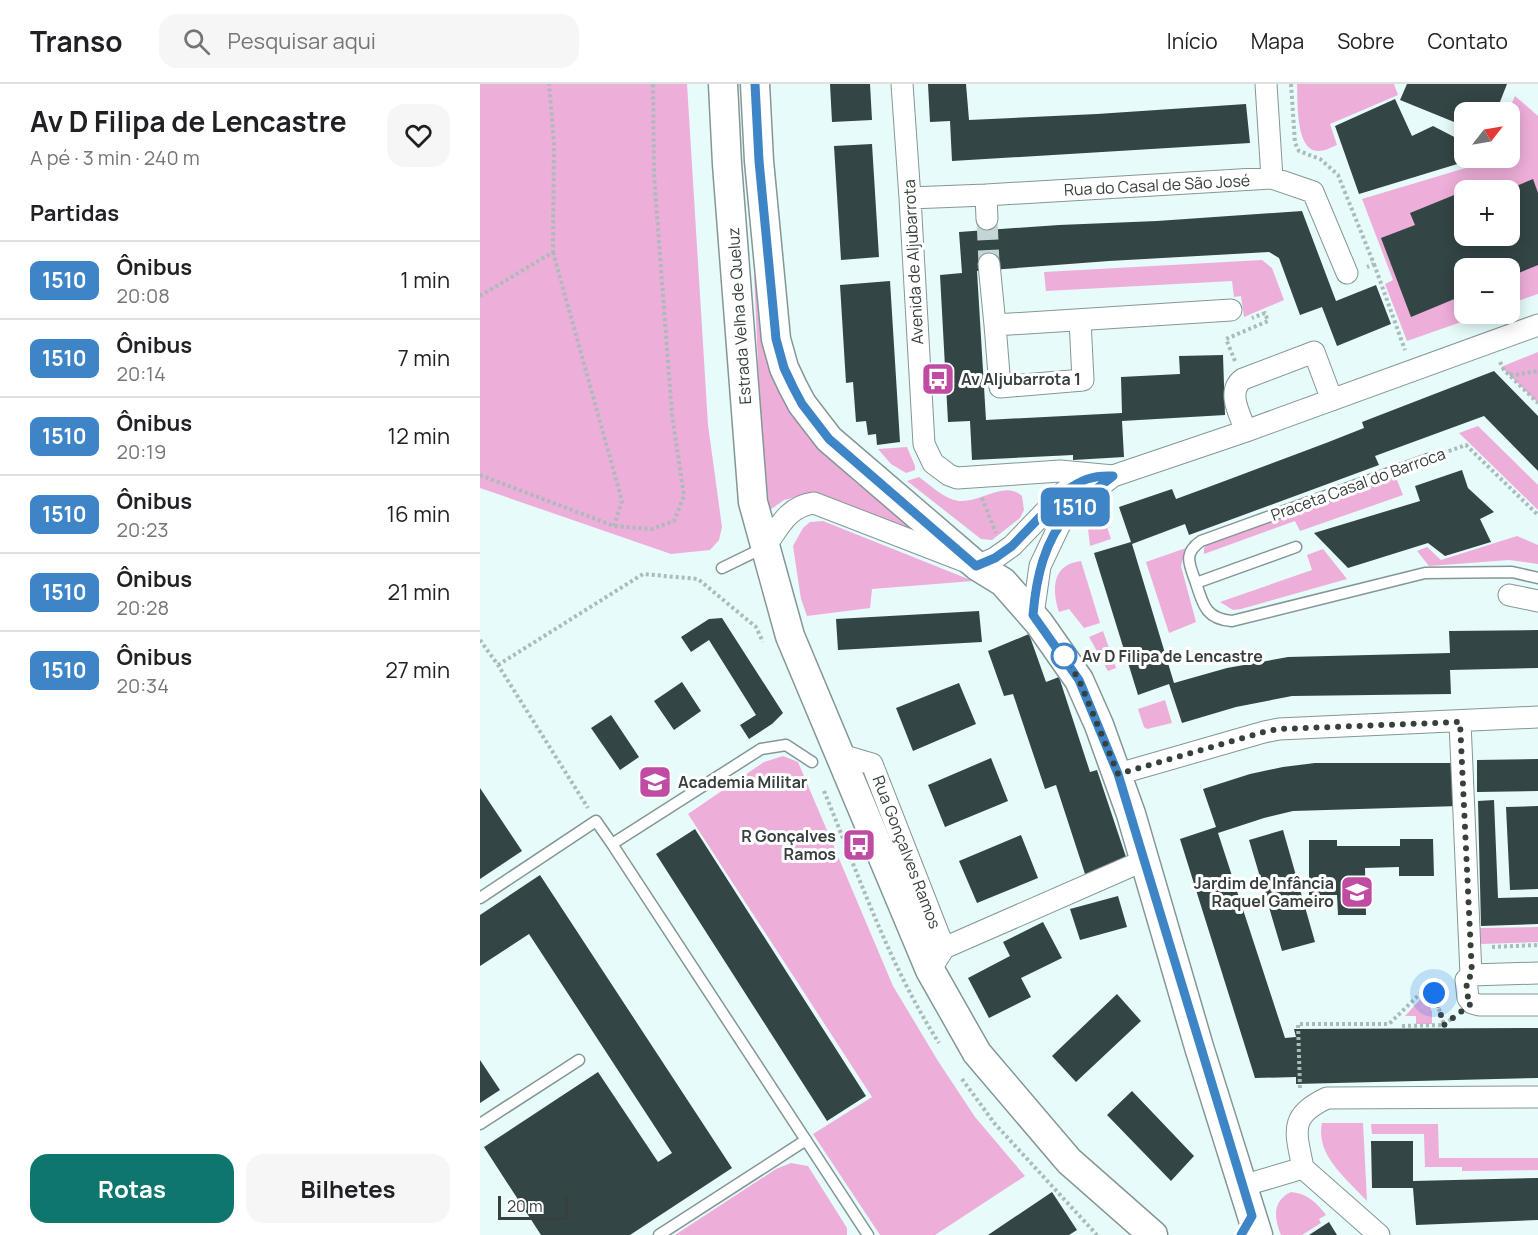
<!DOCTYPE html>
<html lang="pt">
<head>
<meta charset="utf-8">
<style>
  :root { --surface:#fff; --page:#f6f6f6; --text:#202124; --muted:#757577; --line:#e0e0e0; --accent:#0f766e }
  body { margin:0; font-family:Manrope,sans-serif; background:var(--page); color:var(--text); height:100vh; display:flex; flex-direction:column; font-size:22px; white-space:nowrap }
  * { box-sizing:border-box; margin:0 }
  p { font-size:20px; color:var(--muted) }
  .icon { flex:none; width:33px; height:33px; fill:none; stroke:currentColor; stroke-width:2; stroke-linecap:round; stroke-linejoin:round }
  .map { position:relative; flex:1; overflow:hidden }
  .drawer { display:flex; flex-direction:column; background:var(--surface); width:480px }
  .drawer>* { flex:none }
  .badge { padding:0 12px; border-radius:9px; font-size:21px; line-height:39px }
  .needle { width:39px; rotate:59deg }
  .buttons { position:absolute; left:974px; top:18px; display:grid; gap:12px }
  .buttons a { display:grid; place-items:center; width:66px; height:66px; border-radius:12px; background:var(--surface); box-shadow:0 3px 15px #0003; font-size:30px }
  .scale { position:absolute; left:18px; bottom:15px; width:70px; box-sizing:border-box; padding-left:6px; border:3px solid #373f3f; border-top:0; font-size:16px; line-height:21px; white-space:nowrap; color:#373f3f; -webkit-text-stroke:4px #fff; paint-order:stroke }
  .you { position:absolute; width:30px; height:30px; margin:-15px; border:4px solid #fff; border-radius:50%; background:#1a73e8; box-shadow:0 0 0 9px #1a73e833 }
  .map>.badge { position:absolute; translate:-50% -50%; box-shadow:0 0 0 3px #fff }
  h2 { padding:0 30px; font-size:22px; line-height:54px }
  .round { display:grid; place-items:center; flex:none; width:63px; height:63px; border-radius:18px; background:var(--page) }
  .head { display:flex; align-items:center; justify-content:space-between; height:102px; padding:0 30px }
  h1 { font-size:28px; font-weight:700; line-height:45px }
  .action { display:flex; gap:12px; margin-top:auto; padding:12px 30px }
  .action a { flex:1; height:69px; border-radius:18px; background:var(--accent); color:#fff; font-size:24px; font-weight:700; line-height:69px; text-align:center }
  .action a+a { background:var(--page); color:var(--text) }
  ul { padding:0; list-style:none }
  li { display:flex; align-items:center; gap:18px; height:78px; padding:0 30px; border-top:2px solid var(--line) }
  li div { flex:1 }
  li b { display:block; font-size:22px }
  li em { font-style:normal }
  li .badge { min-width:66px; font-weight:700; text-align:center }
  header { display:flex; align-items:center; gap:36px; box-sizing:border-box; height:84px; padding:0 30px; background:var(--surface); border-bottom:2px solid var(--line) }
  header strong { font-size:28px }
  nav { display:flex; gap:33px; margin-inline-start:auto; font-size:21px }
  .search { width:420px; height:54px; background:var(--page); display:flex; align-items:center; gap:15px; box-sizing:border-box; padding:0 21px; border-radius:18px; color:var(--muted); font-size:22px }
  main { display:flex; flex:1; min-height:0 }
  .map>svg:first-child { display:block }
  .green { fill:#eeaeda; fill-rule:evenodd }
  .building { fill:#344545 }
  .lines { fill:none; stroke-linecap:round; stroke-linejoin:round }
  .street-tunnel { stroke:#c3d5d5; stroke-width:21; stroke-dasharray:21 10; stroke-linecap:butt }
  .lane-casing { stroke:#849796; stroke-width:13 }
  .street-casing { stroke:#849796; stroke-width:23 }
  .secondary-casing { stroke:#849796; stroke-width:31 }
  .path { stroke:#aabbba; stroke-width:4; stroke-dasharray:3 3; stroke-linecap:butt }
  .lane { stroke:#fff; stroke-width:10 }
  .street { stroke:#fff; stroke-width:21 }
  .secondary { stroke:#fff; stroke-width:28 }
  .line-casing { stroke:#fff; stroke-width:14 }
  .line { stroke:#3d85c6; stroke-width:9 }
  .walk { stroke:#373f3f; stroke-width:6; stroke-dasharray:0 10.8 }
  .stop-dot { fill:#fff; stroke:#3d85c6; stroke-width:3 }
  .labels { text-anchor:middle; stroke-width:6; stroke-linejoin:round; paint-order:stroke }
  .street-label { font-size:16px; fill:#373f3f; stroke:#fff }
  .poi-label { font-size:16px; font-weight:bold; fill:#373f3f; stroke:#fff; text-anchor:start }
  .stop-label { font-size:16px; font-weight:bold; fill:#373f3f; stroke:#fff; text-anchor:start }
</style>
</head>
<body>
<header>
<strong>Transo</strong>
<div class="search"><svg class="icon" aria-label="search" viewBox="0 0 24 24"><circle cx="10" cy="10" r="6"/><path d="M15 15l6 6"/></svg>Pesquisar aqui</div>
<nav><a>Início</a><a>Mapa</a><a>Sobre</a><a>Contato</a></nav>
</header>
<main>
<section class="drawer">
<div class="head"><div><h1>Av D Filipa de Lencastre</h1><p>A pé · 3 min · 240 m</p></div><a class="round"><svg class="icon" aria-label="heart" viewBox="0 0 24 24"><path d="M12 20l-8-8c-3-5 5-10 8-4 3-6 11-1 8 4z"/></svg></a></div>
<h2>Partidas</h2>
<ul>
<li><span class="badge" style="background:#3d85c6;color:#fff">1510</span><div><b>Ônibus</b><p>20:08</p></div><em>1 min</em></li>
<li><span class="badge" style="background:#3d85c6;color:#fff">1510</span><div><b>Ônibus</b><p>20:14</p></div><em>7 min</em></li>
<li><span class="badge" style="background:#3d85c6;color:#fff">1510</span><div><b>Ônibus</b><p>20:19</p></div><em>12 min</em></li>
<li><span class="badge" style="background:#3d85c6;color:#fff">1510</span><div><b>Ônibus</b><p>20:23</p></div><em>16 min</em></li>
<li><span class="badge" style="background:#3d85c6;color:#fff">1510</span><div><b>Ônibus</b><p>20:28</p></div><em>21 min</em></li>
<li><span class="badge" style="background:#3d85c6;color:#fff">1510</span><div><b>Ônibus</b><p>20:34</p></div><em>27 min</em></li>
</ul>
<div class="action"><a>Rotas</a><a>Bilhetes</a></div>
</section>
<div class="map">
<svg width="1058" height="1151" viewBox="0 0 1058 1151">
  <rect width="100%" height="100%" fill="#e6fbfa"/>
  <!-- green -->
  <path class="green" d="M0 0H207L228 341 242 443 239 456 230 466 191 470 0 404Z
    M817 0H914L918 11 850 40 857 61C852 63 845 67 839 67 815 68 818 16 817 0Z
    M1035 12 1058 32V210L1029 220V184H984V230H1004L927 257 905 200 913 196 882 115 1009 77 1011 74H1029L1028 28ZM984 106H1029V152H984Z
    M782 176 792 184 804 216 764 233 761 212 754 213 752 197 566 207 564 188Z
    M274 189 284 241 325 344 374 397 437 447 436 453 321 412 304 416 290 426 282 370Z
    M1058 268V319L1021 283Z
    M998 342 1058 401V426L979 349Z
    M427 363 435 382V386L426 389 411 380 398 365Z
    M915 391 923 411 820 447 815 437 724 470V464L727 460Z
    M439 393C450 401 464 415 479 417 500 419 525 396 542 412L544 426 540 434 512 456 501 455 427 397Z
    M622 428 631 455 610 462 607 436Z
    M343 437 493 497 392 505 390 524 327 532 321 515 313 462 323 444 330 438Z
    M1037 452 1058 461V480L1029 476 949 482 937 467 947 463 961 476Z
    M706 464 701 482 716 538 689 549 666 478Z
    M843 465 867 495 761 525 753 526 740 518 832 486 827 471Z
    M601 477 620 539 604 544 589 525 579 528C574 514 571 491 586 482 590 479 596 478 601 477Z
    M623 547 636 584 628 587 609 553Z
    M685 616 692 639 667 645 664 643 658 625Z
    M303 672 318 678 413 902 458 977 495 1033 545 1092 455 1151H400L333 1050 392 1013 208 730 284 678Z
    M1058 843V858L1001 860 1000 844Z
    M945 910 952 928V940H936V932H925Z
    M842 1039H883L887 1117C867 1095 835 1071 842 1039Z
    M891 1040H958L959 1074H1058V1086L982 1087V1083H945L944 1050H892Z
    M311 1079 328 1082 367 1144V1151H195L296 1085Z
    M811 1108C828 1110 836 1118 846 1131L839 1135 841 1139 822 1151H801C794 1134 792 1117 811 1108Z"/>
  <!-- building -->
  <path class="building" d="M350 0H390L392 36 352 38Z
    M448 0H486L489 36 617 30 766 20 770 59 472 77 470 37 450 38Z
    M927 0H1027L1016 28H984V42L920 16Z
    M915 15 932 52 953 42 984 58V74H997L879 110 855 42Z
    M392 60 399 173 361 176 354 62Z
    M1053 95 1058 109V181L1029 193V184H984V211L931 233 901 154 935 141 930 129 984 107V152H1029V105Z
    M822 127 856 217 896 201 911 240 857 262 842 223 820 231 799 174 789 168 629 177 497 187 506 336 642 329 641 293 700 290 699 272 743 271 745 331 642 337 644 373 593 376V371L492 376 490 337 468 338 460 191 482 189 479 148 579 141 677 137Z
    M410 197 420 358 397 361 396 350 388 351 386 337 376 338 373 298 366 299 360 201Z
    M1014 287 1058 332V387L1004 332 895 372 899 381 709 451 705 440 652 460 694 599 747 584 808 573 970 569 969 547 1058 546V584L970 586 971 610 812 612 756 623 702 639 689 600 658 611 614 469 651 458 639 423 692 405 696 415 734 401 846 359 884 344 882 338Z
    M982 386 988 404 1014 428 1000 435 1011 458 965 472 948 459 868 484 834 449 940 417 935 402Z
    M499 527 502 558 358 566 356 535Z
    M242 534 303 629 292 640 269 655 260 641 276 631 229 556 211 568 201 553 229 535Z
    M549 550 566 598 579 593 610 688 617 686 646 773 605 790 576 701 565 705 533 610 524 612 508 567Z
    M202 598 221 627 194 646 174 617Z
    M479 599 496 640 433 667 416 624Z
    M131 631 159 673 140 686 111 644Z
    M511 674 528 717 465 743 448 701Z
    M1058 675V707L997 708V676Z
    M835 679H977L979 722 813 727 784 734 738 749 805 954 816 953 814 945 1058 944V994L816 1000V993L775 994 700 755 736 743 723 705 770 690 803 683Z
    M0 704 42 767 0 795Z
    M1014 716 1018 814 1058 813V840L1001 842 998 717Z
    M1058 722V805L1030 806 1026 723Z
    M215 745 386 1012 347 1037 176 770Z
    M803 746 835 858 802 867 769 756Z
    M541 751 558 794 497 819 479 777Z
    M920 755H953L954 792H919V783L885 784 886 831H858L857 811H829V756H857V762H920Z
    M60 791 252 1084 150 1151H61L4 1063 118 988 178 1078 192 1069 49 850 0 882V831Z
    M638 812 647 843 600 856 590 825Z
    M563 838 582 874 541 894 551 913 509 934 488 894 530 872 523 858Z
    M637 910 661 937 596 998 572 972Z
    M0 976 20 1006 0 1019Z
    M652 1007 714 1072 691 1097 627 1031Z
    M891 1057H933V1097L1058 1094V1136L936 1141 933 1104H892Z
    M572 1108 597 1146 589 1151H508Z
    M849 1138 857 1151H829Z"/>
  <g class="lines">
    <!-- street-tunnel -->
    <path class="street-tunnel" d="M507 135 509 180"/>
    <!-- lane casing -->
    <g class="lane-casing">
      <path id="lane" d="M816 463 716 499C723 521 726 535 752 537L945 489 1032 488 1058 494
        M242 484 285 463
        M716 499C710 481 702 470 721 457L948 375
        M332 678 306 661 281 665 132 760 388 1151
        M0 814 116 737 132 760
        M0 1040 99 976
        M179 1151 326 1056"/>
    </g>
    <!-- street casing -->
    <g class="street-casing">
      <path id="street" d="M422 0 430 114 444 360 453 379 469 391 477 394 580 387 633 392
        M786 0 792 94
        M506 111 507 135
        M430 114 506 111 792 94 833 108 867 189
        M509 180 515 241 751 226
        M515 241 520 303 603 296 600 236
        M766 347C760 331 746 307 763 295L834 268 852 316
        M285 463C299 443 308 422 334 419L497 482 515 474 532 462 584 408 603 396 617 391
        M1029 511 1058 517
        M553 531 560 482 580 440 594 423 633 392 766 347 1058 241
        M980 638 991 891
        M358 670 392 680 464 864 450 886
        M638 690 784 648 799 645 1058 633
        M464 864 665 776
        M991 891 986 896 988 914 992 919 999 921H1058
        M991 891 1058 889
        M823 1084C816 1048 808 1032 847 1014L1057 1013
        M762 1102 823 1084 899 1151"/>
    </g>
    <!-- secondary casing -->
    <g class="secondary-casing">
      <path id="secondary" d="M243 0 247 80 273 418 310 552 450 886 497 969 589 1077 673 1151
        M275 0 279 77 296 255 304 284 313 303 322 320 349 355 497 482 523 498 559 539 599 596 619 641 651 730 719 963 778 1151"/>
    </g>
    <!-- path -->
    <path class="path" d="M811 0 815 59 819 67 840 75 858 91 894 180 887 183
      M73 168 142 417 134 442
      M894 180 925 266
      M0 212 73 168 74 59 69 0
      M755 277 746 255 788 237 785 229 772 234
      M1020 278 1024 286 1058 319
      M1030 290 1035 291 1058 287
      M963 369 986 361 1058 431
      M0 391 134 442 172 445 194 437 204 412 192 331 174 91 173 0
      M502 414 516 449
      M0 556 18 581 108 724
      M18 581 163 490 218 495 276 543 283 558
      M344 707C379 792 409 881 459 959
      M1012 863 1058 861
      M922 942 964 941 975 932
      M482 995 515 1040 617 1151
      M820 1004 818 940H909L947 903 951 905 954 909 964 941"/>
    <!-- lane -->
    <use href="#lane" class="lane"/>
    <!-- street -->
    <use href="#street" class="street"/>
    <!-- secondary -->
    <use href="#secondary" class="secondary"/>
  </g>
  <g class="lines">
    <!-- line casing -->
    <g class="line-casing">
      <path id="line" d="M275 0 279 77 296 255 304 284 313 303 322 320 349 355 496 482 515 474 532 462 584 408C601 396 612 391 633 392 618 404 602 415 590 428 564 456 556 495 553 531L599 596 638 690 772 1132 761 1151"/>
    </g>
    <!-- line -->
    <use href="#line" class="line"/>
    <!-- walk -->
    <path class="walk" d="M584 572 599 596 638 690 784 648 799 645 980 638 992 891 986 896 988 914 992 919 964 941 954 909"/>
  </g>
  <!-- icons -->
  <defs>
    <g id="bus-square" transform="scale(1.725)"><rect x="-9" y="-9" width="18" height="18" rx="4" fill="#bf4ba3" stroke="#fff"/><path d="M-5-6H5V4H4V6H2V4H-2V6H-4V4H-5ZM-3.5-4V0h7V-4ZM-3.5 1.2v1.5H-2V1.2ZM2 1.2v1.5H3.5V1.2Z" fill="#fff"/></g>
    <g id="university-square" transform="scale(1.725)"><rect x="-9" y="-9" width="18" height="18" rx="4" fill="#bf4ba3" stroke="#fff"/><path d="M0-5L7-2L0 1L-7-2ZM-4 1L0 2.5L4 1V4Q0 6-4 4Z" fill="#fff"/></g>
    <g id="school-square" transform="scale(1.725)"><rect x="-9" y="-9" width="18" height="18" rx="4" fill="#bf4ba3" stroke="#fff"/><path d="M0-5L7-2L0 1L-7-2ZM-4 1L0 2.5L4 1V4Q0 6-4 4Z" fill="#fff"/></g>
  </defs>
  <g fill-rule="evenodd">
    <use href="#bus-square" x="458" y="295"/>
    <use href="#university-square" x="175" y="698"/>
    <use href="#bus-square" x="379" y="761"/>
    <use href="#school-square" x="877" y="808"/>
  </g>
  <!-- markers -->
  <circle class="stop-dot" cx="584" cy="572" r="12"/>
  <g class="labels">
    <!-- street labels -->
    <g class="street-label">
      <text transform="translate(677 101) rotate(-3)" y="6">Rua do Casal de São José</text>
      <text transform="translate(433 178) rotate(-93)" y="6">Avenida de Aljubarrota</text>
      <text transform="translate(259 232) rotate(-94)" y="6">Estrada Velha de Queluz</text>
      <text transform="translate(878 400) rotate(-20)" y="6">Praceta Casal do Barroca</text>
      <text transform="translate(427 768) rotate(69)" y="6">Rua Gonçalves Ramos</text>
    </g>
    <!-- poi labels -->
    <g class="poi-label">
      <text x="481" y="301">Av Aljubarrota 1</text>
      <text x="198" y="704">Academia Militar</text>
      <text x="356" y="758" text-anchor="end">R Gonçalves<tspan x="356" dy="18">Ramos</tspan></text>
      <text x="854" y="805" text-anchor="end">Jardim de Infância<tspan x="854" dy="18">Raquel Gameiro</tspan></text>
    </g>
    <!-- stop labels -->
    <g class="stop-label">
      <text x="602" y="578">Av D Filipa de Lencastre</text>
    </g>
  </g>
</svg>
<div class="buttons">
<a><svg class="needle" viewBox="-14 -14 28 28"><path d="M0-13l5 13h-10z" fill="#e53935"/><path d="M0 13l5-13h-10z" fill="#757577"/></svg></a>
<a>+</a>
<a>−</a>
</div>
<div class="scale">20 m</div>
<div class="you" style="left:954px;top:909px"></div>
<b class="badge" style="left:595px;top:423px;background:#3d85c6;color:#fff">1510</b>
</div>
</main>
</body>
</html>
